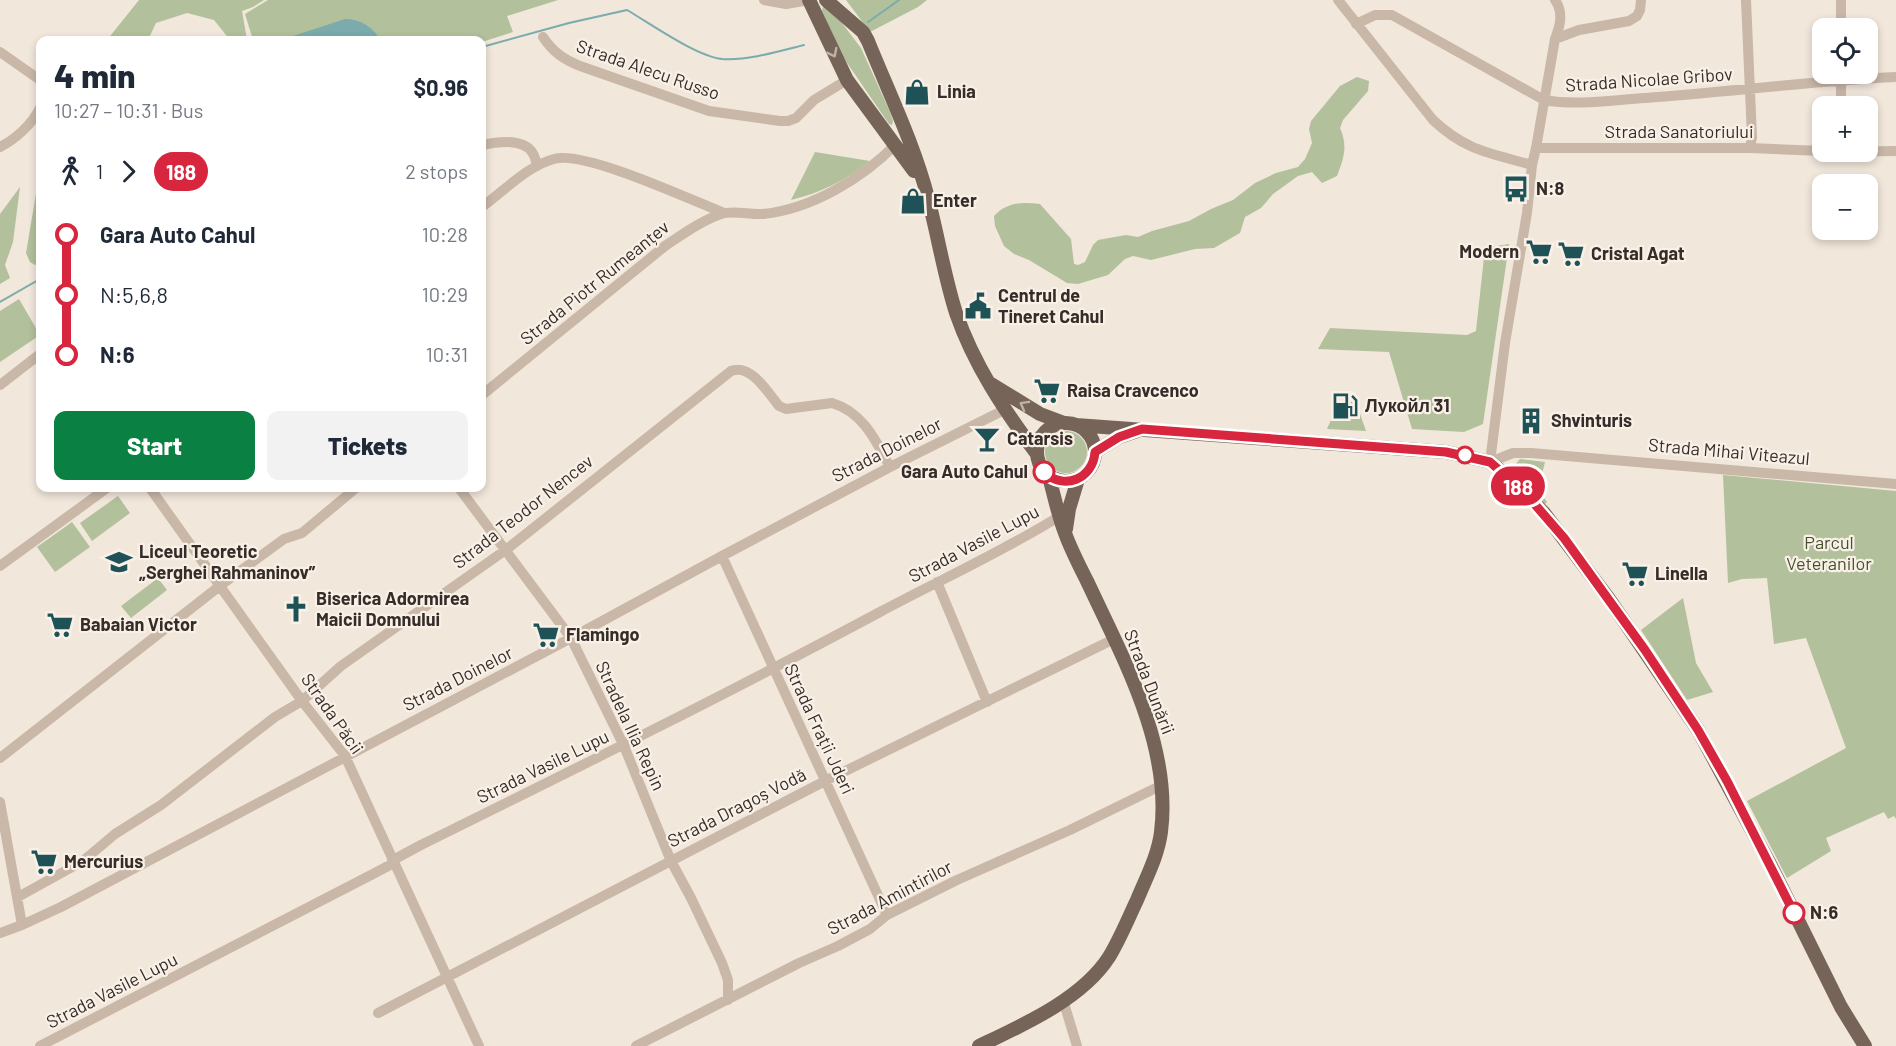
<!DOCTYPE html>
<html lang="en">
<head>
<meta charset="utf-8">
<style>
  :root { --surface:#fff; --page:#f2f2f3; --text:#1f2937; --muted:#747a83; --accent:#0b8043 }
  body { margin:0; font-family:Barlow,sans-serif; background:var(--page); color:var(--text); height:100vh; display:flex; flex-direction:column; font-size:22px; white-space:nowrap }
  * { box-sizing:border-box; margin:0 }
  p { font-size:20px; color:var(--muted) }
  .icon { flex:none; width:33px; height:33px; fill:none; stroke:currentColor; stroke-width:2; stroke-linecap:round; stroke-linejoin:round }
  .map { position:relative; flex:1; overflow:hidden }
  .sheet { position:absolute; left:36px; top:36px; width:450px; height:456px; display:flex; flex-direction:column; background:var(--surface); border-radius:12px; box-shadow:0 3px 9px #0003 }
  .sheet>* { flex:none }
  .badge { padding:0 12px; border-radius:20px; font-size:21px; line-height:39px }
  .buttons { position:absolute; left:1812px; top:18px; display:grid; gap:12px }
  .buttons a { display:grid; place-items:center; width:66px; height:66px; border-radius:12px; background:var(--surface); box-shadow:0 3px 9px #0003; font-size:30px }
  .map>.badge { position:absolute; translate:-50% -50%; box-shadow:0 0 0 3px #fff }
  .legs { display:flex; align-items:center; gap:9px; height:66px; padding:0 18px; font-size:20px }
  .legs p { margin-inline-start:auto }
  .head { display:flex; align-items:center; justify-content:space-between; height:102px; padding:0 18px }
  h1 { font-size:33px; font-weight:800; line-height:45px }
  .primary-button { display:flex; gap:12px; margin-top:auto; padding:12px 18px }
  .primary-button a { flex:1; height:69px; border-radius:12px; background:var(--accent); color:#fff; font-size:24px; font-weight:800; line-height:69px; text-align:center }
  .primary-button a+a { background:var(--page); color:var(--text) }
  ul { padding:0 18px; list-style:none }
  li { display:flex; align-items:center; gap:21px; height:60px; font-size:22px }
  li i { display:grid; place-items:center; width:9px; height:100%; margin:0 8px; background:currentColor }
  li i::after { content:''; width:15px; height:15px; margin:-8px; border:4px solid; border-radius:50%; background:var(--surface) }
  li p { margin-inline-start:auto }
  li:first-child i { background:linear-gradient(#0000 50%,currentColor 0) }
  li:last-child i { background:linear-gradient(currentColor 50%,#0000 0) }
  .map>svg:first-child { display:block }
  .green { fill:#b3c09c }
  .water { fill:#7babad }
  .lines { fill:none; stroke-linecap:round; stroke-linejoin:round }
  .stream { stroke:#7babad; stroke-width:2 }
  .minor { stroke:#c9b7a8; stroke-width:10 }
  .major { stroke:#776459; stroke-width:14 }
  .oneway { stroke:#beb2a8 }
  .line-1-casing { stroke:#fff; stroke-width:14 }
  .line-1 { stroke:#d7263d; stroke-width:9 }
  .stop-1-dot { fill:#fff; stroke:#d7263d; stroke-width:3 }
  .labels { text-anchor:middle; stroke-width:4.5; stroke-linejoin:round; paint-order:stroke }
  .street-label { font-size:18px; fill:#362c28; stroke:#f9f1e8 }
  .poi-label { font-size:18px; font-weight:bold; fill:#362c28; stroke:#f9f1e8; text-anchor:start }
  .stop-label { font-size:18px; font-weight:bold; fill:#362c28; stroke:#f9f1e8; text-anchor:end }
  .park-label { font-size:18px; fill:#45532c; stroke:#f9f1e8 }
</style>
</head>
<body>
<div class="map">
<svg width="1896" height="1046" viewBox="0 0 1896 1046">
  <rect width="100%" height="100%" fill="#f1e7db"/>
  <!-- green -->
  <path class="green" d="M139 0H264L253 7 242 11 247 40H230L214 20 187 13 156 23 148 40H107Z
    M268 0H558L507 16 513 32 482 42 253 40 245 14Z
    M846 0H927L918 7 870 32Z
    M823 5 829 6 861 48 890 112 893 121 892 125 889 124 843 57 822 11Z
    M1357 77 1369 81 1368 91 1343 120 1340 128C1348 146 1344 158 1337 176L1322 183 1312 172 1298 176 1273 194 1261 208 1245 217 1240 233 1214 248 1195 249 1151 260 1133 256 1125 259 1108 275 1078 284 1067 283 1029 260 1014 254 1004 246 995 226 994 216C1007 202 1022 202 1040 204L1071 239 1074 264 1078 265 1085 262 1093 245 1098 240 1126 235 1138 237 1152 231 1189 221 1211 209 1233 200 1255 183 1276 173 1298 167 1305 159 1312 143 1309 129 1311 121 1340 86Z
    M815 152 870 161C847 180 820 193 791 200Z
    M40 170V263L35 265 30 262 26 253Z
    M20 187 13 242 5 265 10 278 0 284V214Z
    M1509 244 1483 424 1464 432 1412 429 1389 352 1318 349 1330 328 1467 335 1476 331 1485 248Z
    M19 299 40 335 0 362V311Z
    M1339 401 1356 402 1366 431 1327 429Z
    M1045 452a21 21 0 1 1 42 0a21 21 0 1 1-42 0Z
    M1520 459 1545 462 1538 490 1547 502 1543 506 1514 475 1512 468Z
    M1723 475 1896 491V819L1894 816 1888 819 1884 812 1826 838 1831 851 1787 878 1747 801 1846 748 1806 638 1774 644 1767 578 1742 579 1728 583Z
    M118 496 130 513 92 541 80 523Z
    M72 522 90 547 55 572 37 547Z
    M158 578 167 590 131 618 121 606Z
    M1683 598 1696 663 1713 692 1687 700 1641 630Z"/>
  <!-- water -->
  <path class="water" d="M345 19C361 19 373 27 380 40H281Z"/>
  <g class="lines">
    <!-- stream -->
    <path class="stream" d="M868 22 899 0
      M482 47 569 23 627 10C651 24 696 56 722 59 747 61 780 51 804 45
      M0 302 40 279"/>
    <!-- minor -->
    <path class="minor" d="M764 0 786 4 809 0
      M1338 0 1433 120C1466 151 1490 153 1532 165L1527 213 1505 343 1490 462
      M1746 0 1752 137 1750 148
      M1356 24 1375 15H1392L1544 100C1577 106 1612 100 1645 98 1729 92 1812 81 1896 77
      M1841 28V0
      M543 37C553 52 563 59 580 66L709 111 780 121H788L796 118 814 100 847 80
      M1555 39 1579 30 1629 21 1637 16 1640 10 1641 0
      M0 52 40 80
      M1841 74V106
      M482 145C496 142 522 138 532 152 535 156 536 161 537 166
      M0 147C16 139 32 124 40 108
      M1536 148H1750L1822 151
      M1825 152 1896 151
      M1532 165 1536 148 1555 39C1560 26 1564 13 1555 0
      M482 207C504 191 527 166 554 159 584 150 691 200 724 213
      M0 385 40 354
      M482 395 665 246C683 234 701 221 721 214 733 210 750 215 763 214 812 209 863 178 896 144
      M1490 462 1513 453H1531L1896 484
      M150 488 302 701 345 756 479 1046
      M459 488 571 638 624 746 671 861 691 898 722 963 728 980V1000
      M722 556 887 915
      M0 566 107 488
      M937 582 987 702
      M0 758 221 585 284 539 302 533 356 488
      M0 802 22 925
      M18 897 83 861 115 834 161 805 275 717 302 701 341 666 507 549 731 371C751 363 768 393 779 406L786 409 832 403C863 412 876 441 890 467
      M0 933 22 925 61 907 571 638 722 556 890 467 1004 410
      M1063 1000 1077 1046
      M378 1013 825 781 1114 639
      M40 1046 371 875 390 865 393 860 421 845C575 769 729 693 880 612 940 580 1002 552 1060 516
      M636 1046 799 963 838 946 870 929 887 915 957 880 1070 830 1162 785"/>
    <!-- major -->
    <path class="major" d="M809 0 847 80 914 171
      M826 0 863 32 868 41C889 93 914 144 928 198 938 236 944 275 956 313 974 365 1004 410 1037 454
      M991 384 1040 414 1064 423
      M1037 452a29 29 0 1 1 58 0a29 29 0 1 1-58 0Z
      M1076 425 1446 452 1490 462 1508 477 1544 513 1609 599 1698 730 1771 866 1841 1007 1865 1046
      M1095 452 1119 437 1137 431
      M1066 529 1069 509 1078 479
      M979 1046C1023 1025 1082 999 1109 957 1120 939 1128 919 1137 900 1146 878 1158 856 1161 832 1172 746 1123 658 1088 583 1080 567 1071 550 1065 533 1058 515 1054 495 1049 477"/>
  </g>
  <!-- one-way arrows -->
  <defs><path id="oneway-chevron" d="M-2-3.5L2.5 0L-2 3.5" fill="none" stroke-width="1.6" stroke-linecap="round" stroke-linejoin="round" transform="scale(1.5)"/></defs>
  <g class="oneway">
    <use href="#oneway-chevron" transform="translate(833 53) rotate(63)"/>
    <use href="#oneway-chevron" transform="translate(1024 405) rotate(-151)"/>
  </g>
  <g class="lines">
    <!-- line-1 casing -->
    <g class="line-1-casing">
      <path id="line-1" d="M1044 472C1064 491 1093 479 1095 452L1119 437 1142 429 1446 452 1490 462 1525 493 1564 538 1645 650 1698 730 1727 781 1794 913"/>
    </g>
    <!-- line-1 -->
    <use href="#line-1" class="line-1"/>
  </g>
  <!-- icons -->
  <defs>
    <g id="shop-bare" transform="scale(2.07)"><path d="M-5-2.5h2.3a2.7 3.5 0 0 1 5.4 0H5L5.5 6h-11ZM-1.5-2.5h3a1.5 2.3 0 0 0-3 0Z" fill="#1f5256" stroke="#f9f1e8" stroke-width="2.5" paint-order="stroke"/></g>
    <g id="bus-bare" transform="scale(2.07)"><path d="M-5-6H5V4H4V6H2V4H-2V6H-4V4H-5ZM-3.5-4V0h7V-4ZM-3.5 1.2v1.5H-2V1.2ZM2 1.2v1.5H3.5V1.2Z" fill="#1f5256" stroke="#f9f1e8" stroke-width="2.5" paint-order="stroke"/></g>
    <g id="supermarket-bare" transform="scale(2.07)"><path d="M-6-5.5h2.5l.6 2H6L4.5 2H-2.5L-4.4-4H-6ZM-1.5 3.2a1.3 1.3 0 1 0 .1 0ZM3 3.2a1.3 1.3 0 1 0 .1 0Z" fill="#1f5256" stroke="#f9f1e8" stroke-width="2.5" paint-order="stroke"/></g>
    <g id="civic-bare" transform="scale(2.07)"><path d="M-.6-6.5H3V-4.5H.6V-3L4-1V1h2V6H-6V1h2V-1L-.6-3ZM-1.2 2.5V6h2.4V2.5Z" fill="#1f5256" stroke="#f9f1e8" stroke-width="2.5" paint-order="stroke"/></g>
    <g id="fuel-bare" transform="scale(2.07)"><path d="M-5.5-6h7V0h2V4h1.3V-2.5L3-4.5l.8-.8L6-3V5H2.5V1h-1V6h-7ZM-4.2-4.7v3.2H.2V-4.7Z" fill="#1f5256" stroke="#f9f1e8" stroke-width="2.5" paint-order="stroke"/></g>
    <g id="building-bare" transform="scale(2.07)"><path d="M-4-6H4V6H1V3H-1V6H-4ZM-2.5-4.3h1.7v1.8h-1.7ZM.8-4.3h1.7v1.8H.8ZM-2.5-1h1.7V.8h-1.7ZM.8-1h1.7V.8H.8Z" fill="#1f5256" stroke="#f9f1e8" stroke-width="2.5" paint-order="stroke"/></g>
    <g id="bar-bare" transform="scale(2.07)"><path d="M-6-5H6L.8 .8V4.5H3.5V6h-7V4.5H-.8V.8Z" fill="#1f5256" stroke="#f9f1e8" stroke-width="2.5" paint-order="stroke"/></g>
    <g id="school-bare" transform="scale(2.07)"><path d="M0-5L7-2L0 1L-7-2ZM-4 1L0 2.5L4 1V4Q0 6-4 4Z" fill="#1f5256" stroke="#f9f1e8" stroke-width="2.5" paint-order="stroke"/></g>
    <g id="church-bare" transform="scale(2.07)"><path d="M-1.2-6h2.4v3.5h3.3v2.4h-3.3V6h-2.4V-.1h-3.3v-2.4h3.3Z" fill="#1f5256" stroke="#f9f1e8" stroke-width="2.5" paint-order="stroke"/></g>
  </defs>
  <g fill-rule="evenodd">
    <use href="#shop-bare" x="917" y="92"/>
    <use href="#bus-bare" x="1516" y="189"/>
    <use href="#shop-bare" x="913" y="201"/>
    <use href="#supermarket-bare" x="1539" y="252"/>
    <use href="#supermarket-bare" x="1571" y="254"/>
    <use href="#civic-bare" x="978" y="306"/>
    <use href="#supermarket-bare" x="1047" y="391"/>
    <use href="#fuel-bare" x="1345" y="406"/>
    <use href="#building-bare" x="1531" y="421"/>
    <use href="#bar-bare" x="987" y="439"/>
    <use href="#school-bare" x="119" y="562"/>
    <use href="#supermarket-bare" x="1635" y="574"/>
    <use href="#church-bare" x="296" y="609"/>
    <use href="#supermarket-bare" x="60" y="625"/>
    <use href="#supermarket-bare" x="546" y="635"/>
    <use href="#supermarket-bare" x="44" y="862"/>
  </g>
  <!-- markers -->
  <g class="stop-1-dot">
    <circle cx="1465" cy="455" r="8"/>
    <circle cx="1044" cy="472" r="10"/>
    <circle cx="1794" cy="913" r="10"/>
  </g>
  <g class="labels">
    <!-- street labels -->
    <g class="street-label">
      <text transform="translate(648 70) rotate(19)" y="6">Strada Alecu Russo</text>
      <text transform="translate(1649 80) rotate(-4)" y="6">Strada Nicolae Gribov</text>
      <text x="1679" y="138">Strada Sanatoriului</text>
      <text transform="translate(595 283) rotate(-39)" y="6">Strada Piotr Rumeanțev</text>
      <text transform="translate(887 450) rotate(-27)" y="6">Strada Doinelor</text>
      <text transform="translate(1729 452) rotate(5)" y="6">Strada Mihai Viteazul</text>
      <text transform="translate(523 512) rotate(-38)" y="6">Strada Teodor Nencev</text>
      <text transform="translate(974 544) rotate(-28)" y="6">Strada Vasile Lupu</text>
      <text transform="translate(458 679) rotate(-27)" y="6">Strada Doinelor</text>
      <text transform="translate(1149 682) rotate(69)" y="6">Strada Dunării</text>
      <text transform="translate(332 714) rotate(55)" y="6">Strada Păcii</text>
      <text transform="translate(630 726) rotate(65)" y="6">Stradela Ilia Repin</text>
      <text transform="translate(819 729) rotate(65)" y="6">Strada Frații Jderi</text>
      <text transform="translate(543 767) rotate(-26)" y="6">Strada Vasile Lupu</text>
      <text transform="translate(737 808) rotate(-27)" y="6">Strada Dragoș Vodă</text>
      <text transform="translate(890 898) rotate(-28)" y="6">Strada Amintirilor</text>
      <text transform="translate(112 991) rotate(-27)" y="6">Strada Vasile Lupu</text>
    </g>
    <!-- poi labels -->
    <g class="poi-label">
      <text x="937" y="98">Linia</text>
      <text x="1536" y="195">N:8</text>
      <text x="933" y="207">Enter</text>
      <text x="1519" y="258" text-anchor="end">Modern</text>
      <text x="1591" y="260">Cristal Agat</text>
      <text x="998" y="302">Centrul de<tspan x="998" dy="21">Tineret Cahul</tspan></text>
      <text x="1067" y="397">Raisa Cravcenco</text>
      <text x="1365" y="412">Лукойл 31</text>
      <text x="1551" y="427">Shvinturis</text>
      <text x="1007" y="445">Catarsis</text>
      <text x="139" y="558">Liceul Teoretic<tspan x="139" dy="21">„Serghei Rahmaninov”</tspan></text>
      <text x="1655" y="580">Linella</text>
      <text x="316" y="605">Biserica Adormirea<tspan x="316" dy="21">Maicii Domnului</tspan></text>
      <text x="80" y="631">Babaian Victor</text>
      <text x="566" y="641">Flamingo</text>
      <text x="64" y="868">Mercurius</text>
    </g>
    <!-- stop labels -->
    <g class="stop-label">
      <text x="1028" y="478">Gara Auto Cahul</text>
      <text x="1810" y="919" text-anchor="start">N:6</text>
    </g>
    <!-- park labels -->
    <g class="park-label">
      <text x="1829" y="549">Parcul<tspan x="1829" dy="21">Veteranilor</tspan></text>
    </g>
  </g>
</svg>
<div class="buttons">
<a><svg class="icon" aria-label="locate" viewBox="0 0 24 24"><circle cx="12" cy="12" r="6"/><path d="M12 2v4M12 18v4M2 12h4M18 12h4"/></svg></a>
<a>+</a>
<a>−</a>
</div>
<b class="badge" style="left:1518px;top:486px;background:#d7263d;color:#fff">188</b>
<section class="sheet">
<div class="head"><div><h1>4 min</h1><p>10:27 – 10:31 · Bus</p></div><b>$0.96</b></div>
<div class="legs"><svg class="icon" aria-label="walk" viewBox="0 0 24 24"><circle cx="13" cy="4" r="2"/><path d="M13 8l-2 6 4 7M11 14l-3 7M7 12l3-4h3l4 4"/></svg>1<svg class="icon" aria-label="forward" viewBox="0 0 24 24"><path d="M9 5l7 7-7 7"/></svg><b class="badge" style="background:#d7263d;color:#fff">188</b><p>2 stops</p></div>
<ul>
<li><i style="color:#d7263d"></i><b>Gara Auto Cahul</b><p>10:28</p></li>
<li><i style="color:#d7263d"></i><span>N:5,6,8</span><p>10:29</p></li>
<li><i style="color:#d7263d"></i><b>N:6</b><p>10:31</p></li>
</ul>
<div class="primary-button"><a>Start</a><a>Tickets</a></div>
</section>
</div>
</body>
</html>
